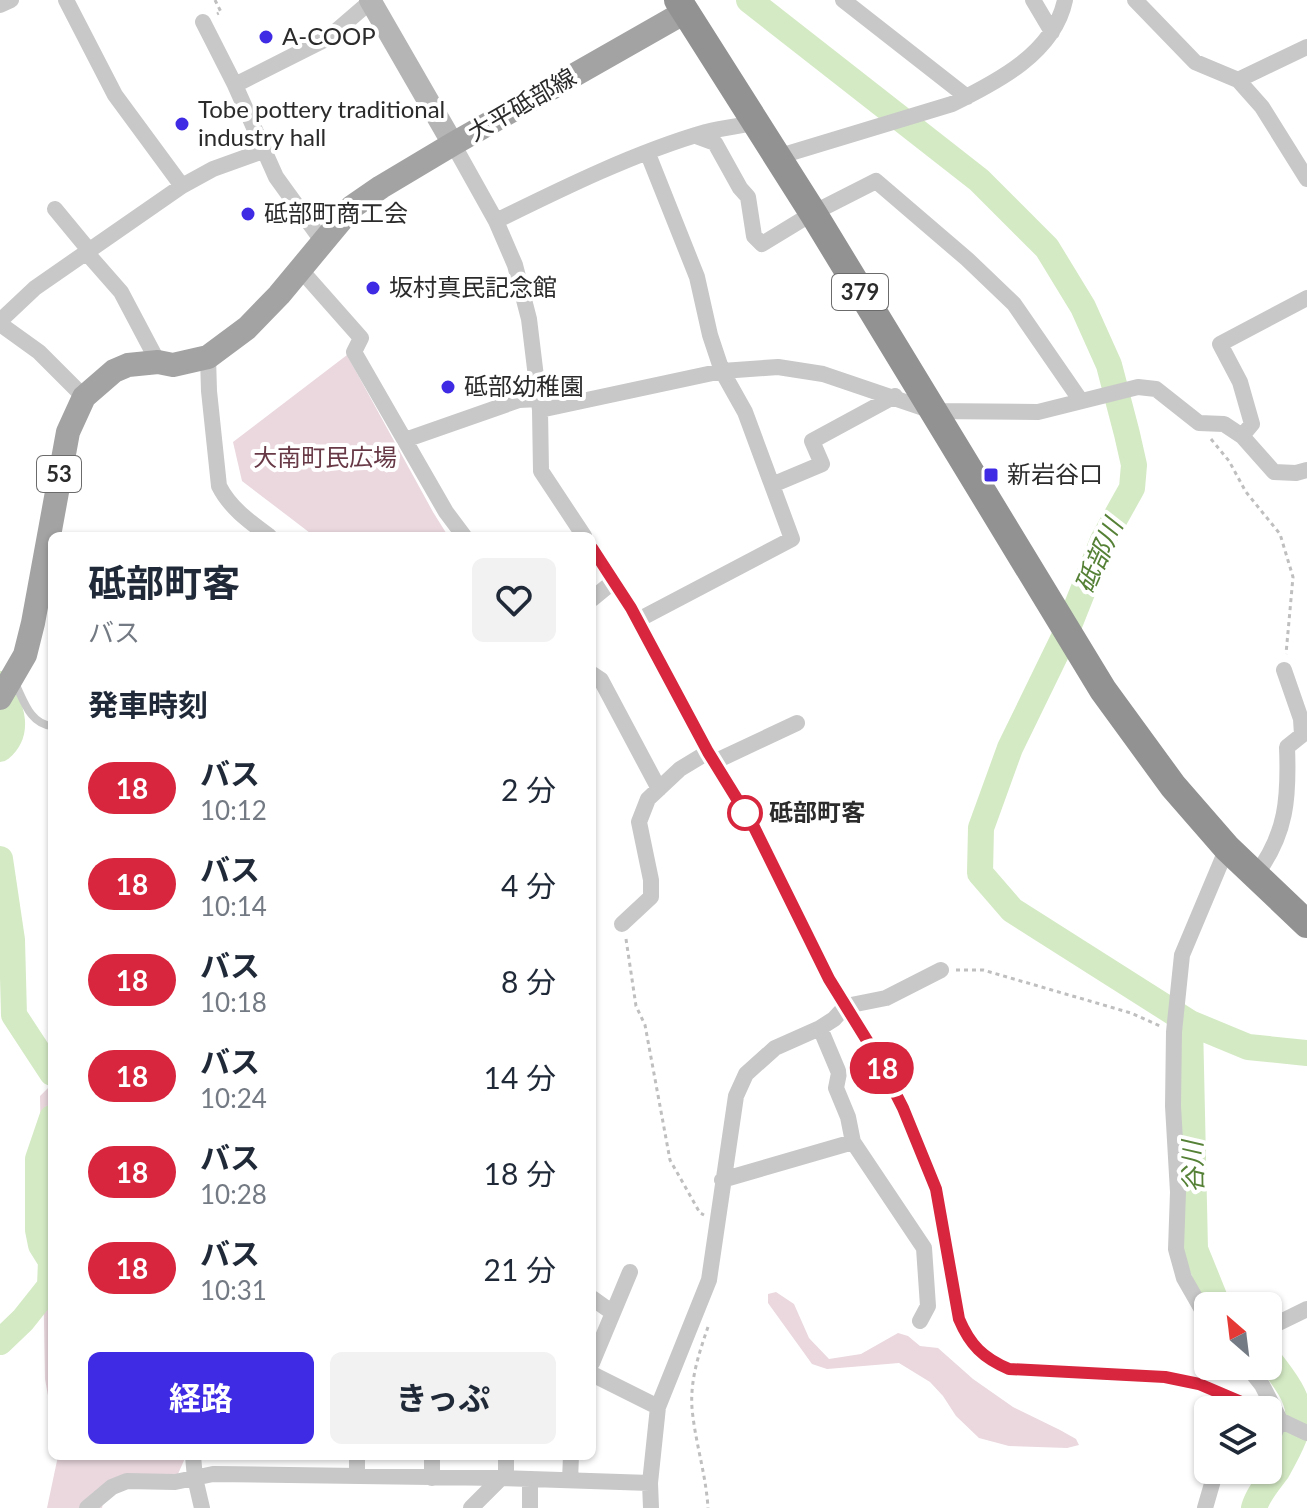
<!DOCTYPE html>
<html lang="ja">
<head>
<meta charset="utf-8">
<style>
  :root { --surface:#fff; --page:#f2f2f3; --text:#1f2937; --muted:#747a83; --accent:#402be5 }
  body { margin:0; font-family:Lato,"Noto Sans JP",sans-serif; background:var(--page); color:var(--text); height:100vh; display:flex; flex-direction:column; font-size:30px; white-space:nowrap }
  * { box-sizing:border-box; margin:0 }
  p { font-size:26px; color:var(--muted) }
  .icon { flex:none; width:44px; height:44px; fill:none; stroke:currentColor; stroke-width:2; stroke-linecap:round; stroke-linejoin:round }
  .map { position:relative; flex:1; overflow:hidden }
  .panel { position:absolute; left:48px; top:532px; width:548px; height:928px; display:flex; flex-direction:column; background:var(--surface); border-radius:12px; box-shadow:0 2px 6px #0004 }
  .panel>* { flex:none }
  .badge { padding:0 16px; border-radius:26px; font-size:28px; line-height:52px }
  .needle { width:52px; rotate:332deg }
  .tools { position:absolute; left:1194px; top:1292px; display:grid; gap:16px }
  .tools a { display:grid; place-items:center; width:88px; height:88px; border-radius:12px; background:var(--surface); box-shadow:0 2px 6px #0004; font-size:40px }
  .map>.badge { position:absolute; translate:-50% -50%; box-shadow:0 0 0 4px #fff }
  h2 { padding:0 40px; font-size:30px; line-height:72px }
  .round { display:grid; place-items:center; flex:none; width:84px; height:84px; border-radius:12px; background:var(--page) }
  .head { display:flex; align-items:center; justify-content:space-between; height:136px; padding:0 40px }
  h1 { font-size:38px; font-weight:700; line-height:60px }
  .button { display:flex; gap:16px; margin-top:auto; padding:16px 40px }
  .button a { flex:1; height:92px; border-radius:12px; background:var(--accent); color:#fff; font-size:32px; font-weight:700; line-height:92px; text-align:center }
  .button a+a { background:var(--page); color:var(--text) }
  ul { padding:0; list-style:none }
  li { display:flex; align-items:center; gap:24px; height:96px; padding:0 40px }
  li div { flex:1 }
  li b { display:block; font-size:30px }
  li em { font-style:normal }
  li .badge { min-width:88px; font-weight:700; text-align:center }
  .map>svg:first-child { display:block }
  .green { fill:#ead8de }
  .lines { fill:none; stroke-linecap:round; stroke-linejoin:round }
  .river { stroke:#d4eac4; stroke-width:26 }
  .path { stroke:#bfbfbf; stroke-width:3; stroke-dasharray:4 4; stroke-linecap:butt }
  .lane { stroke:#c8c8c8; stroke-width:8 }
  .street { stroke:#c8c8c8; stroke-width:16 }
  .secondary { stroke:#b5b5b5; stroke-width:22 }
  .primary { stroke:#a3a3a3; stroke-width:24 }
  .highway { stroke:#929292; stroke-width:28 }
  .line-casing { stroke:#fff; stroke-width:18 }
  .line { stroke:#d7263d; stroke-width:12 }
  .poi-dot { fill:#402be5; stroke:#fff; stroke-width:3 }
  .stop-dot { fill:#fff; stroke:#d7263d; stroke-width:4 }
  .labels { text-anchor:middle; stroke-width:8; stroke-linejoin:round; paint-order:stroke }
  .shield { fill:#fff; stroke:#6b6b6b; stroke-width:2 }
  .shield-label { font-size:22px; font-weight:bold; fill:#2b2b2b }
  .poi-label { font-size:24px; fill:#2b2b2b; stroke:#fff; text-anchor:start }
  .street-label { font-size:24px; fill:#2b2b2b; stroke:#fff }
  .park-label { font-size:24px; fill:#673946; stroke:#fff }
  .stop-label { font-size:24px; font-weight:bold; fill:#2b2b2b; stroke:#fff; text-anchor:start }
  .water-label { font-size:26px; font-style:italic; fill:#558136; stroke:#fff }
</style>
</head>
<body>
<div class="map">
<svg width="1307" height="1508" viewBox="0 0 1307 1508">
  <rect width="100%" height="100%" fill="#fff"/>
  <!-- green -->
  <path class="green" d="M347 355 433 512 448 536H314L242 481 233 442Z
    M52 1084V1418L45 1379 40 1096Z
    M776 1292 794 1304 809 1338 829 1359 861 1354 898 1333 908 1336 920 1346 938 1348 973 1379 1013 1407 1060 1430 1076 1439 1079 1445 1067 1448 1009 1446 979 1438 956 1416 943 1396 930 1382 899 1363 827 1369 812 1364 768 1303V1294Z
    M58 1456H186L178 1474H125L107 1483 102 1508H47Z"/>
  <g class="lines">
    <!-- river -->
    <path class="river" d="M749 0 979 180 1047 248 1083 307 1109 365 1127 434 1134 465 1132 488 1103 540 1066 633 1010 748 981 828 980 873 1012 910 1190 1023 1248 1047 1307 1053
      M0 684C9 706 22 730 0 749
      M0 859 12 940 14 1015 52 1073
      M1190 1023 1195 1249 1218 1306
      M0 1342 23 1320 50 1286 51 1261 41 1245 38 1230V1159L52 1118
      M1254 1508C1258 1494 1268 1483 1277 1471 1307 1418 1307 1407 1268 1358"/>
    <!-- path -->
    <path class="path" d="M215 0 221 12 217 14
      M1211 439 1229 461 1246 492 1280 534 1293 577 1286 654
      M626 939 636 1006 645 1025 670 1160 700 1213 704 1215
      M956 970H983L1131 1013 1160 1026
      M708 1327C699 1353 690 1380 692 1408 695 1442 706 1474 708 1508"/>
    <!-- lane -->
    <path class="lane" d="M15 683C24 701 30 724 52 726"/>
    <!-- street -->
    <path class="street" d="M66 0 115 95 182 186
      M843 0 967 97
      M1033 0 1052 32
      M1135 0 1195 62 1238 80 1262 107 1307 179
      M0 5 11 0
      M203 22 235 85
      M1238 80 1307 47
      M696 136 715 143 740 188 748 197 754 236 762 244 813 213 876 181 967 259 1014 304 1081 401
      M453 144 496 221 515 265 529 319 540 410 541 471 584 536
      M777 157 952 104C997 82 1054 53 1065 0
      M55 209 88 249
      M496 221C561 189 636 152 706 132 722 128 739 126 755 123
      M323 242 276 177 235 85 328 38 371 1
      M85 251 121 292 158 362
      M300 269 361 338 354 352 446 512 464 536
      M0 321 35 288 182 186 213 169 263 151
      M0 324 39 352 84 397
      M208 357 209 391 219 486C230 508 250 522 269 536
      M540 410 722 371 778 367 823 374 932 411 1038 412 1138 387 1156 389 1199 423 1224 424 1242 436 1274 472 1296 473 1307 470
      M1242 436 1252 424 1240 382 1220 344 1307 298
      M405 440 519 400 539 399
      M772 485 822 464 812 441 895 396
      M592 548 631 608 708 752 753 825 829 979 876 1055 903 1108 936 1189 959 1319C970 1345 983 1358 1009 1369L1165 1377 1199 1384 1259 1410
      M592 599 614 581
      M638 620 792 539 745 412 722 371 710 335 697 277 648 154
      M592 674 601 680 659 789
      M714 762 797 723
      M1255 876C1287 834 1289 797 1287 747L1302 735 1301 719 1284 670
      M622 924 651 897V880L639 822 648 799 680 769 708 752
      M820 1028 839 1073 836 1088 848 1117 853 1142 924 1248 928 1306 920 1321
      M722 1180 853 1142
      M592 1298 613 1313
      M1208 1320 1184 1278 1176 1249 1178 1192 1173 1106 1174 1032 1182 955 1227 848
      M1268 1328 1307 1309
      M592 1363 630 1272
      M1247 1366 1262 1385 1280 1420 1274 1434 1268 1438
      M592 1374 658 1407
      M1273 1417 1307 1433
      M193 1456 195 1478 202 1508
      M357 1476V1456
      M432 1478V1456
      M506 1478V1456
      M530 1479V1508
      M570 1480 571 1456
      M650 1483 651 1508
      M87 1508 112 1487 127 1481 175 1482 213 1474 501 1478 650 1483 658 1407 709 1280 736 1096 746 1074 775 1048 820 1028 834 1019 846 1006 886 998 941 970
      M471 1508 501 1478
      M1205 1508 1216 1470"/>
    <!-- secondary -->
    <path class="secondary" d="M370 0 453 144"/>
    <!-- primary -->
    <path class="primary" d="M0 698 25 655 33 623 68 432 84 397 114 371 128 365 158 362 173 365 208 357 247 328 279 295 352 207 381 187 453 144 685 12"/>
    <!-- highway -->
    <path class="highway" d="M678 0 813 213 1103 690 1173 786 1227 848 1307 924"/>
  </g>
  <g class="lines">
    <!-- line casing -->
    <g class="line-casing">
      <path id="line" d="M592 548 631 608 708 752 753 825 829 979 876 1055 903 1108 936 1189 959 1319C970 1345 983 1358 1009 1369L1165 1377 1199 1384 1260 1410"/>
    </g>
    <!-- line -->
    <use href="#line" class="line"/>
  </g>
  <!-- markers -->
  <g class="poi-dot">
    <circle cx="266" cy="37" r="8"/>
    <circle cx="182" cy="124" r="8"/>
    <circle cx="248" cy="214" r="8"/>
    <circle cx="373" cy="288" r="8"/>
    <circle cx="448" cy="387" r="8"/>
    <rect x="983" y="467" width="16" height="16" rx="4"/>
  </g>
  <circle class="stop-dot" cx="745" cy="813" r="16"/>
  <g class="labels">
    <!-- shield labels -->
    <g class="shield">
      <rect x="832" y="274" width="56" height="36" rx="6"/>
      <rect x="37" y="456" width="44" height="36" rx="6"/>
    </g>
    <g class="shield-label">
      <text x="860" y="300">379</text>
      <text x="59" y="482">53</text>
    </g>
    <!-- poi labels -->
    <g class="poi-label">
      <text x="282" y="45">A-COOP</text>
      <text x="198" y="118">Tobe pottery traditional<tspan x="198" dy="28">industry hall</tspan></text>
      <text x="264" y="222">砥部町商工会</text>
      <text x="389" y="296">坂村真民記念館</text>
      <text x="464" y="395">砥部幼稚園</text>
      <text x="1007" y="483">新岩谷口</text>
    </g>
    <!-- street labels -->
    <g class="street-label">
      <text transform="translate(522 105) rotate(-30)" y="8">大平砥部線</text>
    </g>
    <!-- park labels -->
    <g class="park-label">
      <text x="325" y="466">大南町民広場</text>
    </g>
    <!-- stop labels -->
    <g class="stop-label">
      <text x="769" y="821">砥部町客</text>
    </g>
    <!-- water labels -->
    <g class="water-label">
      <text transform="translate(1099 556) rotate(-66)" y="9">砥部川</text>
      <text transform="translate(1193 1167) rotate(-91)" y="9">谷川</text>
    </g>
  </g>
</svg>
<div class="tools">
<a><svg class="needle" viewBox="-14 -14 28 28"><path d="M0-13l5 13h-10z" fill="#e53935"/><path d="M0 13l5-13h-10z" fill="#747a83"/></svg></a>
<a><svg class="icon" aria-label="layers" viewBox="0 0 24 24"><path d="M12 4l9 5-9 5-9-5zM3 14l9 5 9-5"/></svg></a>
</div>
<b class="badge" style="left:882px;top:1068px;background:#d7263d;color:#fff">18</b>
<section class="panel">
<div class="head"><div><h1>砥部町客</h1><p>バス</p></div><a class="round"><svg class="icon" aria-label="heart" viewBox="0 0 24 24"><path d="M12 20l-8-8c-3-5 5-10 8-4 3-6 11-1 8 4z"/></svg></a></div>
<h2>発車時刻</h2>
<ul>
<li><span class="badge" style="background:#d7263d;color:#fff">18</span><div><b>バス</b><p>10:12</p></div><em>2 分</em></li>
<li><span class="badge" style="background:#d7263d;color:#fff">18</span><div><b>バス</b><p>10:14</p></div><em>4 分</em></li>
<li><span class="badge" style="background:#d7263d;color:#fff">18</span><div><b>バス</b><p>10:18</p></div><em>8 分</em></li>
<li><span class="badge" style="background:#d7263d;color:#fff">18</span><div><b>バス</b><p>10:24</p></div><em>14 分</em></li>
<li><span class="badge" style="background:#d7263d;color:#fff">18</span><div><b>バス</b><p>10:28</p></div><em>18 分</em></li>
<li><span class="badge" style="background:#d7263d;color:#fff">18</span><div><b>バス</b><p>10:31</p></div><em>21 分</em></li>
</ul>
<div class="button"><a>経路</a><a>きっぷ</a></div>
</section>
</div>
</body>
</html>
